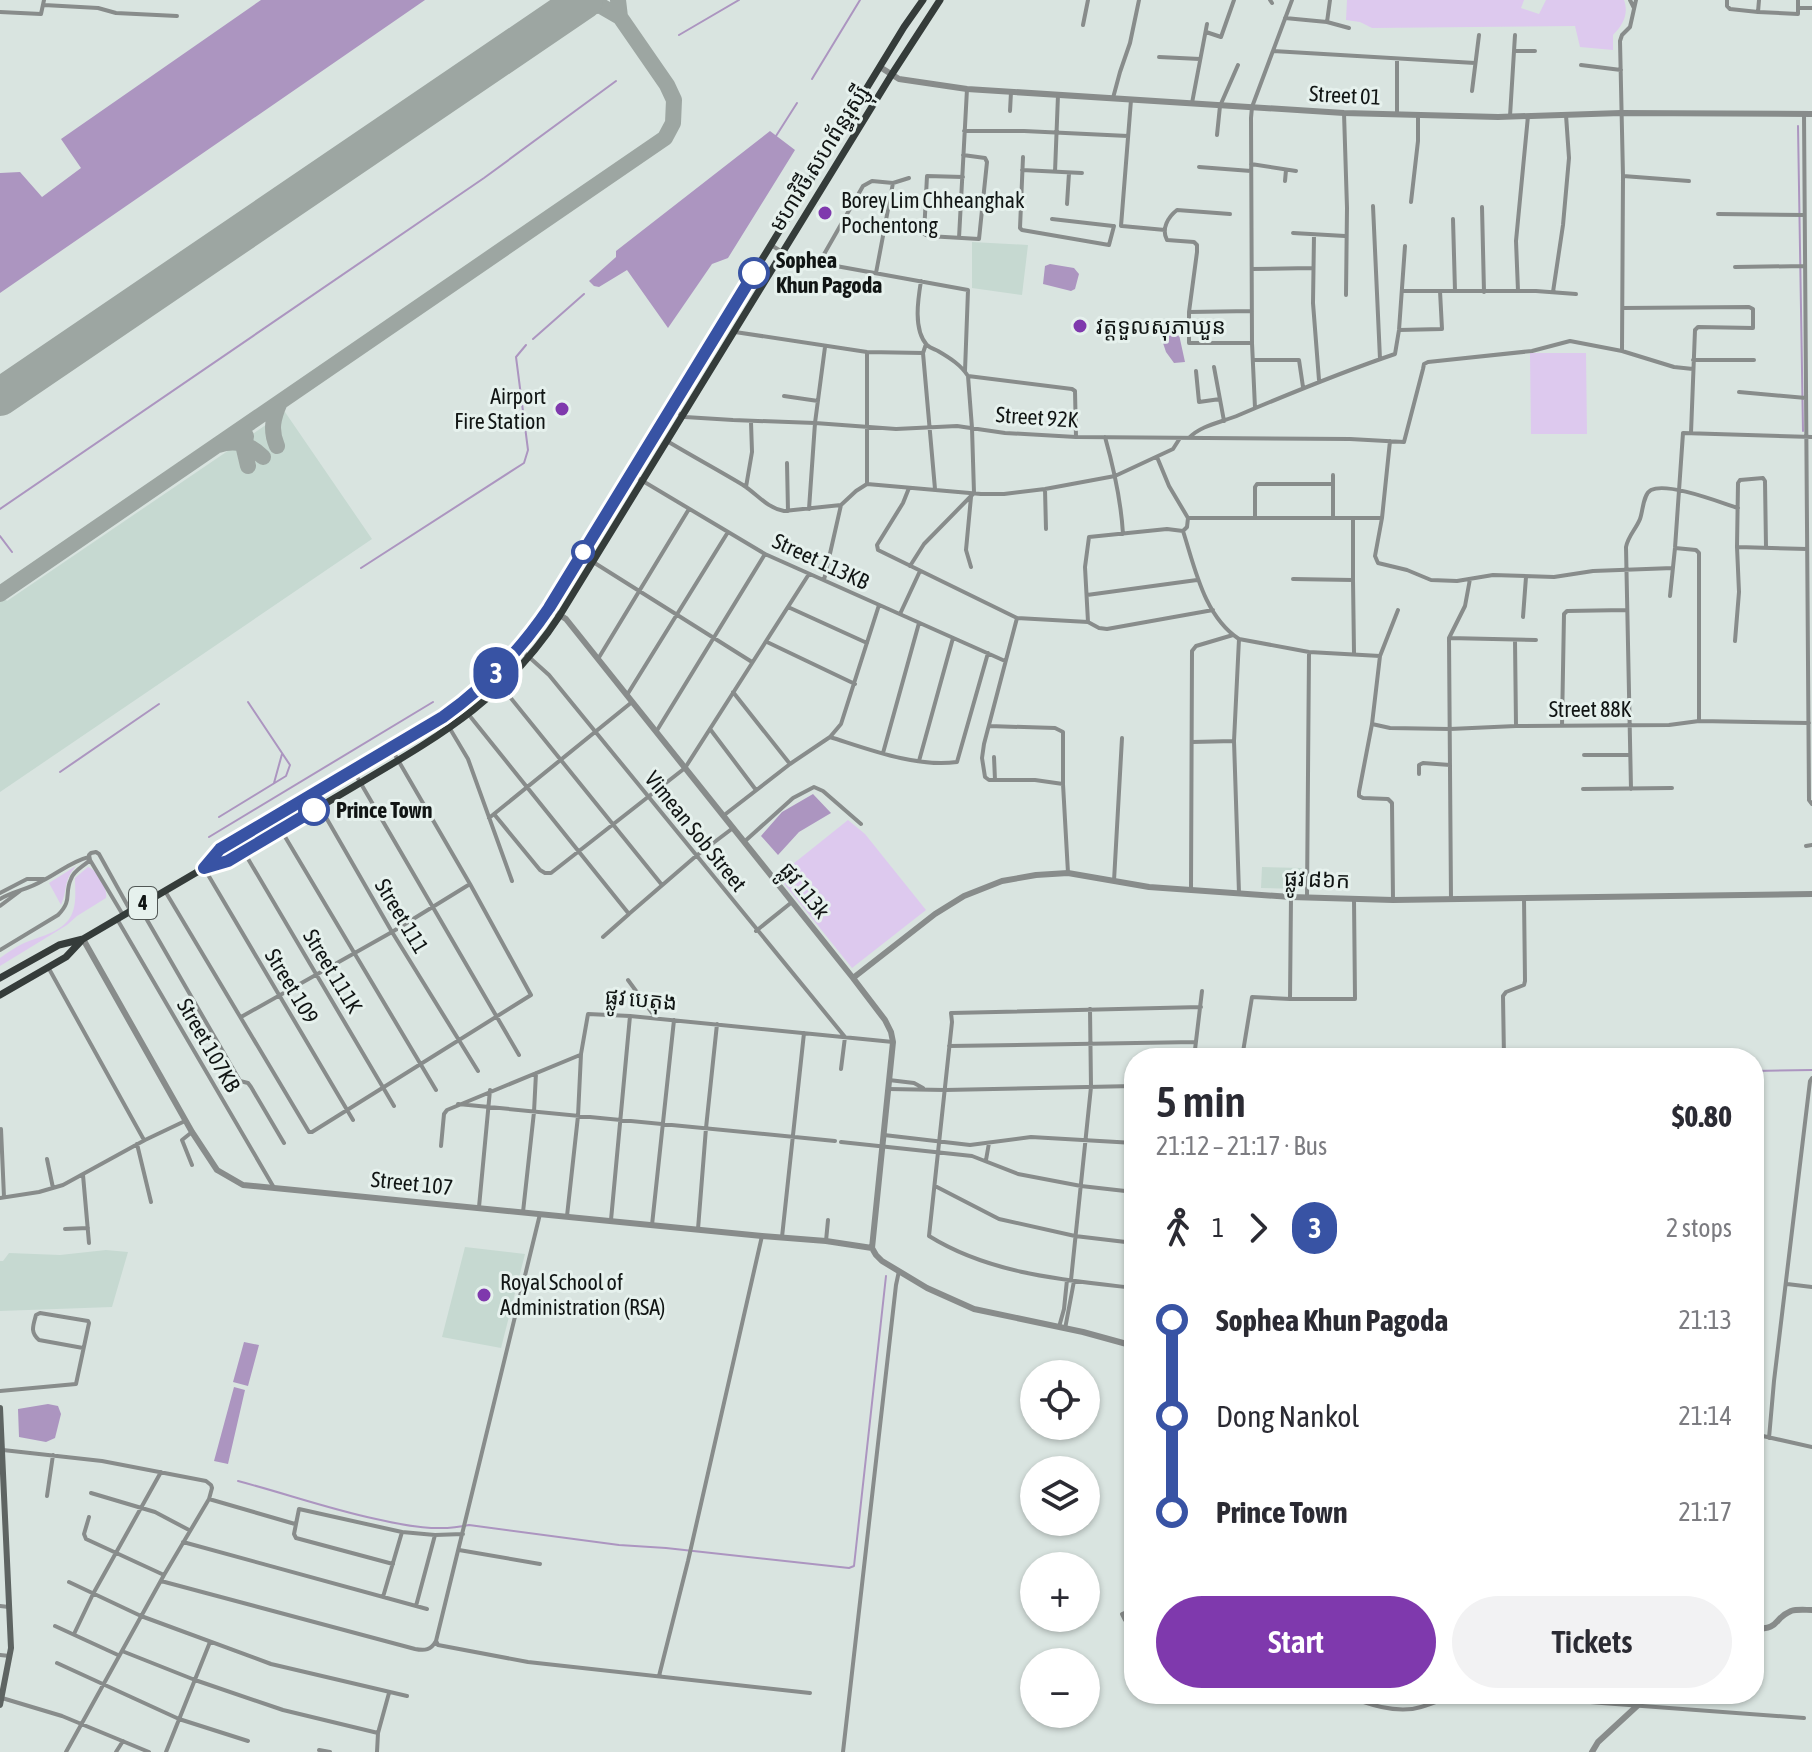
<!DOCTYPE html>
<html lang="en">
<head>
<meta charset="utf-8">
<style>
  :root { --surface:#fff; --page:#f2f2f3; --text:#2b2b33; --muted:#7c7c81; --accent:#7f39ad }
  body { margin:0; font-family:"Asap Condensed","Noto Sans Khmer",sans-serif; background:var(--page); color:var(--text); height:100vh; display:flex; flex-direction:column; font-size:30px; white-space:nowrap }
  * { box-sizing:border-box; margin:0 }
  p { font-size:26px; color:var(--muted) }
  .icon { flex:none; width:44px; height:44px; fill:none; stroke:currentColor; stroke-width:2; stroke-linecap:round; stroke-linejoin:round }
  .map { position:relative; flex:1; overflow:hidden }
  .panel { position:absolute; left:1124px; top:1048px; width:640px; height:656px; display:flex; flex-direction:column; background:var(--surface); border-radius:32px; box-shadow:0 2px 6px #0004 }
  .panel>* { flex:none }
  .badge { padding:0 16px; border-radius:26px; font-size:28px; line-height:52px }
  .tools { position:absolute; left:1020px; top:1360px; display:grid; gap:16px }
  .tools a { display:grid; place-items:center; width:80px; height:80px; border-radius:50%; background:var(--surface); box-shadow:0 2px 6px #0004; font-size:40px }
  .map>.badge { position:absolute; translate:-50% -50%; box-shadow:0 0 0 4px #fff }
  .legs { display:flex; align-items:center; gap:12px; height:88px; padding:0 32px; font-size:26px }
  .legs p { margin-inline-start:auto }
  .overview { display:flex; align-items:center; justify-content:space-between; height:136px; padding:0 32px }
  h1 { font-size:44px; font-weight:600; line-height:60px }
  .button { display:flex; gap:16px; margin-top:auto; padding:16px 32px }
  .button a { flex:1; height:92px; border-radius:48px; background:var(--accent); color:#fff; font-size:32px; font-weight:600; line-height:92px; text-align:center }
  .button a+a { background:var(--page); color:var(--text) }
  ul { padding:0 32px; list-style:none }
  li { display:flex; align-items:center; gap:28px; height:96px; font-size:30px }
  li i { display:grid; place-items:center; width:12px; height:100%; margin:0 10px; background:currentColor }
  li i::after { content:''; width:20px; height:20px; margin:-10px; border:6px solid; border-radius:50%; background:var(--surface) }
  li p { margin-inline-start:auto }
  li:first-child i { background:linear-gradient(#0000 50%,currentColor 0) }
  li:last-child i { background:linear-gradient(currentColor 50%,#0000 0) }
  .map>svg:first-child { display:block }
  .built { fill:#c6d9d1 }
  .green { fill:#ddc9ee }
  .water { fill:#ac95c0 }
  .lines { fill:none; stroke-linecap:round; stroke-linejoin:round }
  .stream { stroke:#ac95c0; stroke-width:2 }
  .taxiway { stroke:#9da6a2; stroke-width:16 }
  .runway { stroke:#9da6a2; stroke-width:38 }
  .minor { stroke:#888c8b; stroke-width:4 }
  .tertiary { stroke:#888c8b; stroke-width:6 }
  .secondary { stroke:#5e6462; stroke-width:6 }
  .trunk { stroke:#353c3a; stroke-width:7 }
  .line-1-casing { stroke:#fff; stroke-width:18 }
  .line-1 { stroke:#3853a4; stroke-width:12 }
  .poi-dot { fill:#7f39ad; stroke:#e6f1ed; stroke-width:3 }
  .stop-1-dot { fill:#fff; stroke:#3853a4; stroke-width:4 }
  .labels { text-anchor:middle; stroke-width:6; stroke-linejoin:round; paint-order:stroke }
  .shield { fill:#e6f1ed; stroke:#515755; stroke-width:2 }
  .shield-label { font-size:20px; font-weight:bold; fill:#111514 }
  .street-label { font-size:22px; fill:#111514; stroke:#e6f1ed }
  .poi-label { font-size:22px; fill:#111514; stroke:#e6f1ed; text-anchor:start }
  .stop-label { font-size:22px; font-weight:bold; fill:#111514; stroke:#e6f1ed; text-anchor:start }
</style>
</head>
<body>
<div class="map">
<svg width="1812" height="1752" viewBox="0 0 1812 1752">
  <rect width="100%" height="100%" fill="#d9e4e0"/>
  <!-- built -->
  <path class="built" d="M972 242 1028 245 1022 295 972 288Z
    M285 412 372 539 0 792V593L7 601Z
    M1262 867 1302 868 1301 889 1261 888Z
    M465 1247 525 1254 501 1348 442 1337Z
    M106 1250 128 1252 112 1307 0 1311V1261H3L9 1253 60 1255Z"/>
  <!-- green -->
  <path class="green" d="M1347 0H1524L1521 8 1539 14 1546 0H1624C1629 14 1623 25 1613 35V50L1580 47 1575 26 1372 28 1360 22 1346 20Z
    M1530 353H1586L1587 434H1531Z
    M848 820 865 834 926 910 852 968 778 876Z
    M76 866C63 881 68 889 61 905L49 883Z
    M88 867C98 871 108 888 106 898L77 916 67 925 0 966V958C7 953 14 948 22 944 37 937 62 933 71 916 77 904 75 891 75 878Z"/>
  <!-- water -->
  <path class="water" d="M261 0H425L0 293V173L20 172 42 197 81 168 61 139Z
    M770 131 795 150 728 258 712 264 668 328 627 270 599 287 594 286 589 281 616 257V251Z
    M1050 264 1074 268 1079 274 1075 289 1071 291 1043 284 1045 266Z
    M1178 330 1185 362 1174 363 1166 352 1160 334Z
    M813 794 831 813 799 832 778 855 761 836 782 812Z
    M244 1342 259 1345 248 1386 233 1382Z
    M234 1387 245 1390 228 1464 214 1461Z
    M48 1404 58 1406 61 1414 55 1438 46 1442 19 1437 18 1409Z"/>
  <g class="lines">
    <!-- stream -->
    <path class="stream" d="M679 35 739 0
      M812 79 860 0
      M1798 126 1803 431
      M776 136 797 103
      M533 339 584 294
      M0 509 484 178 616 81
      M0 536 12 552
      M361 568 524 463 528 450 516 357 526 345
      M60 772 159 704
      M274 783 282 754
      M219 817 286 776 290 765 248 702
      M209 837 433 702
      M1754 1071 1812 1070
      M238 1481C284 1493 329 1509 376 1519 407 1526 438 1532 469 1525L619 1545 666 1548 849 1568 854 1566 886 1276"/>
    <!-- taxiway -->
    <path class="taxiway" d="M577 5 601 6 620 17
      M246 436 244 449 248 466
      M218 445C237 439 249 444 263 457
      M277 446C270 430 273 418 280 402
      M0 594 665 138 673 123 674 100 667 85 620 17 618 0"/>
    <!-- runway -->
    <path class="runway" d="M0 397 584 0"/>
    <!-- minor -->
    <path class="minor" d="M1270 0 1272 3
      M1630 0 1634 8
      M1727 0V6L1730 9 1758 12
      M1759 0 1758 12 1798 14V0
      M44 5 98 8 116 13 177 16
      M1798 8H1812
      M0 12 41 14 44 0
      M1285 18 1327 22 1349 28
      M1327 22 1330 0
      M1083 25 1088 0
      M1206 32 1221 37 1234 0
      M1273 51 1475 63
      M1514 51H1535
      M1159 57 1200 59
      M1581 65 1621 70
      M1472 91 1479 35
      M1113 98 1120 72 1130 43 1139 0
      M1192 103 1207 24
      M1010 111 1011 92
      M1344 113 1347 208 1346 295
      M1397 113V59
      M1804 114 1809 800 1812 804
      M1510 116 1515 35
      M964 131H1024L1128 136
      M1217 135 1220 106 1238 65
      M963 155 985 158 987 162 979 239 928 236 924 234 927 176 963 177
      M1023 157 1020 228 1022 230 1109 245 1114 226
      M1251 164 1296 171
      M1199 167 1251 171
      M1022 170 1082 173
      M1055 172 1058 95
      M1623 176 1689 181
      M1285 181 1286 170
      M1411 202 1418 141V116
      M1067 204 1069 173
      M1373 206 1380 359
      M1482 207 1484 292
      M1230 214 1177 210C1168 217 1161 229 1167 240L1194 242 1197 245V252L1189 312V343H1252
      M1718 214 1804 215
      M1052 219 1113 226
      M1453 219 1455 291
      M1121 226 1131 100
      M1122 226 1165 230
      M1293 233 1345 236
      M1314 235 1313 303 1319 380
      M959 238 967 89
      M771 245 792 258 968 290 965 371
      M819 263 863 186 872 181 893 183 909 178
      M1735 267 1805 266
      M1252 269 1312 268
      M876 273 893 183
      M1402 291H1536L1576 294
      M1518 291 1516 241 1528 116
      M1553 292 1563 225 1569 158 1566 115
      M1623 308 1749 307 1753 309V328L1698 327 1695 330 1691 433
      M1189 312 1252 311
      M1399 330 1442 329 1440 291
      M735 332 867 352 923 353
      M926 344 923 353 935 489
      M1622 351 1623 176 1620 41 1622 35 1630 27 1636 0
      M1253 360H1299L1303 387
      M1693 360H1754
      M1214 367 1224 421
      M1196 371 1199 402 1220 399
      M968 376 1072 389 1075 391 1076 437
      M1739 392 1806 398
      M784 396 818 401
      M1255 408 1252 343 1251 118 1252 107 1292 0
      M672 409 685 417 733 420 815 423 896 429 957 426 1005 433 1076 437 1350 439 1404 442 1423 369 1424 364 1428 362 1532 351 1570 341 1622 351 1674 367 1693 369
      M1105 437C1114 469 1121 500 1123 534
      M1189 438C1201 425 1223 422 1239 415 1291 393 1342 372 1395 354L1399 330 1405 246
      M667 441C692 456 718 470 743 485 757 494 767 508 784 511L841 505
      M1390 441 1382 518 1375 556 1378 563 1407 570 1431 580 1457 581 1493 575 1554 577 1593 571 1673 568
      M1157 457 1169 486 1188 518 1187 527 1183 531C1195 568 1204 616 1239 639L1309 652 1380 656
      M787 463 788 511
      M631 474 765 554 1005 661
      M1333 475V518
      M867 484V352
      M746 487 752 452 751 422
      M909 488 903 503 877 545 878 550 1017 618 1088 622 1099 628 1107 629 1213 610
      M1045 489 1046 529
      M971 497 966 550 971 567
      M809 509 815 423 825 347
      M1255 516V487L1257 484H1333
      M1188 518H1382
      M1353 518V580
      M1738 547 1807 549
      M1675 548 1696 550 1699 553V721
      M582 555 752 662
      M910 566 924 544 974 493 972 428 968 376C961 365 950 358 938 351 934 349 930 348 927 345 913 330 918 299 921 281
      M1293 579 1353 580 1354 653
      M824 580 841 505 856 491 867 484 981 494H1004L1045 489 1115 476 1173 449 1180 438
      M1087 595 1197 580
      M1670 596 1675 548 1683 433 1812 437
      M788 607 867 643
      M900 614 920 571
      M1523 617 1526 577
      M1088 622 1085 567 1089 537 1167 529 1183 531
      M1449 638 1536 640
      M1239 639 1234 741 1239 893
      M1515 640 1516 726
      M1735 641 1739 592 1737 547 1738 483 1740 480 1763 478 1765 481 1766 547
      M767 642 855 684
      M519 648 549 675 845 1037 841 1069
      M598 659 689 509
      M501 686 662 885
      M733 692 790 764
      M627 695 728 532
      M469 715 629 914 603 937
      M443 717 468 759 512 881
      M1372 724 1390 728 1450 729 1516 726 1669 725 1699 721 1809 723
      M989 726 1055 728 1063 732V784L1068 873
      M1562 726 1564 614 1567 611 1626 610
      M710 729 756 790
      M656 732 765 554
      M830 737C868 749 917 768 957 762L988 653
      M1192 742 1234 741
      M883 753 919 623
      M1584 755H1629
      M994 757 995 780H1035L1063 784
      M919 761 953 638
      M353 770 519 1055
      M1419 774V765L1423 763 1450 765
      M995 780H989L985 777 982 758 984 744 1017 618
      M1583 789 1672 788
      M1631 789 1626 547C1628 536 1636 529 1640 519 1643 511 1643 494 1651 490 1668 482 1719 502 1738 508
      M320 807 392 932 478 1071
      M494 814 540 870 545 873H551L685 768 809 574
      M723 816 790 764 830 737 841 724 879 605
      M489 818 632 702
      M281 830 436 1090
      M744 842 793 798 814 787 823 791 861 824
      M1806 846 1812 845
      M244 852 394 1106
      M204 868 353 1120
      M1114 881 1122 738
      M1191 889 1192 651 1196 646 1233 635
      M165 891 309 1132H312L531 995 470 884 391 748
      M0 893 27 879H44
      M1307 897 1309 652
      M0 899C14 891 29 889 42 881 58 873 72 861 89 857
      M1393 900 1392 803 1388 799 1363 798 1359 796V792L1372 724 1380 656 1398 610
      M1451 900 1449 638 1465 606 1470 579
      M0 906 20 891
      M139 906 240 1081 248 1083 251 1087 284 1143
      M630 913 696 856 733 828
      M123 915 90 860 89 855 91 853 96 852 99 854 130 910
      M117 919 273 1186
      M756 931 792 902
      M0 950 58 915C73 900 64 894 71 879 74 870 83 867 90 860
      M48 967 144 1140
      M628 980 655 1017
      M1290 999H1355L1354 899
      M241 1017 392 932 470 884
      M949 1046 1196 1042
      M1194 1058 1202 991
      M1242 1058 1252 997 1290 999 1291 897
      M1504 1058 1503 996 1506 992 1524 985 1525 981 1524 898
      M889 1080 914 1083 923 1088
      M888 1089 945 1090 1134 1086
      M458 1104 835 1141
      M1 1129 4 1197
      M884 1135 970 1145 1031 1137 1134 1143
      M841 1142 972 1156 1018 1174 1081 1186 1134 1192
      M137 1144 151 1202
      M441 1146 444 1114 447 1110 580 1055
      M47 1159 53 1188
      M986 1160 989 1143
      M192 1165 182 1140 192 1132
      M83 1175 89 1243
      M935 1186 999 1219 1075 1236 1134 1243
      M0 1198 39 1192 63 1185 145 1140 185 1121
      M479 1207 490 1090
      M523 1212 534 1112 536 1073
      M540 1214 436 1641 438 1645 528 1662 810 1693
      M567 1216 578 1116 581 1054 588 1014 630 1016 893 1042
      M611 1220 630 1016
      M652 1225 674 1020
      M65 1229 88 1228
      M698 1229 706 1128 717 1024
      M782 1237 804 1033
      M826 1241 828 1220
      M1071 1280 1091 1087 1090 1009
      M1787 1284 1812 1287
      M1134 1288C1064 1280 990 1274 929 1236L952 1022 951 1013 1201 1007
      M1059 1327 1064 1309 1067 1280
      M1065 1329 1074 1281
      M0 1391 76 1384 89 1323 88 1321 40 1313 36 1315C33 1326 30 1332 39 1340L83 1348
      M1754 1434 1812 1447
      M1769 1438 1774 1381 1810 1081 1812 1078
      M3 1450 102 1461 206 1481 211 1485 212 1488 209 1499 164 1575 66 1752
      M91 1493 155 1512 189 1530
      M47 1496 53 1455
      M209 1499 295 1524
      M89 1517 84 1534 86 1539 164 1575
      M183 1542 427 1609
      M459 1550 540 1564
      M393 1564 296 1538 294 1534 299 1509 402 1532 435 1535 463 1534
      M161 1581 415 1649C425 1651 431 1650 436 1641
      M69 1582 141 1616 271 1664 407 1696
      M383 1597 402 1532
      M0 1606 9 1607
      M416 1606 435 1535
      M1134 1609 1122 1614 1125 1620 1134 1628
      M55 1626 118 1655
      M74 1634 93 1594 161 1472
      M122 1651 195 1680 283 1710 378 1733
      M0 1655 10 1656
      M57 1663 179 1719 248 1741
      M659 1676 688 1561 762 1236
      M1341 1694C1365 1703 1396 1715 1421 1707 1433 1704 1445 1698 1457 1694
      M1555 1694 1579 1701 1602 1703 1804 1718
      M2 1698 62 1716 149 1752
      M319 1750 330 1752
      M116 1752 123 1741
      M166 1752 210 1642
      M377 1752 378 1733 389 1693
      M843 1752 896 1285 899 1271"/>
    <!-- tertiary -->
    <path class="tertiary" d="M880 67 899 79 967 89 1344 113 1498 117 1621 113 1812 114
      M549 608 566 619 853 978 885 1020 891 1032 893 1042 872 1248
      M83 939 192 1132 217 1170 243 1185 762 1236 826 1241 872 1248
      M853 978 935 914 964 896 1002 881 1036 875 1068 873 1149 887 1291 897 1393 900 1812 894
      M872 1248 876 1255 882 1261 927 1288 974 1309 1083 1332 1134 1346
      M1754 1629C1782 1629 1772 1619 1791 1611 1797 1609 1805 1610 1812 1610
      M1592 1752 1598 1742 1650 1694"/>
    <!-- secondary -->
    <path class="secondary" d="M0 1408 11 1648 0 1705"/>
    <!-- trunk -->
    <path class="trunk" d="M206 866 220 849 443 717C485 687 520 651 549 608L904 27 923 0
      M0 978 59 945 83 939 204 868 228 861C272 835 316 809 360 783 443 734 506 698 560 615L892 74 940 0
      M0 995 66 957 81 941"/>
  </g>
  <g class="lines">
    <!-- line-1 casing -->
    <g class="line-1-casing">
      <path id="line-1" d="M314 810 228 861 204 868 220 849 443 717C485 687 520 651 549 608L754 273"/>
    </g>
    <!-- line-1 -->
    <use href="#line-1" class="line-1"/>
  </g>
  <!-- markers -->
  <g class="poi-dot">
    <circle cx="825" cy="213" r="8"/>
    <circle cx="1080" cy="326" r="8"/>
    <circle cx="562" cy="409" r="8"/>
    <circle cx="484" cy="1295" r="8"/>
  </g>
  <g class="stop-1-dot">
    <circle cx="754" cy="273" r="14"/>
    <circle cx="583" cy="552" r="10"/>
    <circle cx="314" cy="810" r="14"/>
  </g>
  <g class="labels">
    <!-- shield labels -->
    <rect class="shield" x="129" y="887" width="28" height="32" rx="6"/>
    <g class="shield-label">
      <text x="143" y="910">4</text>
    </g>
    <!-- street labels -->
    <g class="street-label">
      <text transform="translate(1345 95) rotate(3)" y="8">Street 01</text>
      <text transform="translate(819 158) rotate(-58)" y="8">មហាវិថី សហព័ន្ធរុស្ស៊ី</text>
      <text transform="translate(1037 417) rotate(4)" y="8">Street 92K</text>
      <text transform="translate(821 561) rotate(25)" y="8">Street 113KB</text>
      <text x="1590" y="717">Street 88K</text>
      <text transform="translate(696 831) rotate(51)" y="8">Vimean Sob Street</text>
      <text transform="translate(1317 879) rotate(2)" y="8">ផ្លូវ ៨៦ក</text>
      <text transform="translate(805 890) rotate(51)" y="8">ផ្លូវ 113k</text>
      <text transform="translate(402 916) rotate(59)" y="8">Street 111</text>
      <text transform="translate(333 971) rotate(59)" y="8">Street 111K</text>
      <text transform="translate(292 986) rotate(59)" y="8">Street 109</text>
      <text transform="translate(641 999) rotate(5)" y="8">ផ្លូវ បេតុង</text>
      <text transform="translate(209 1045) rotate(60)" y="8">Street 107KB</text>
      <text transform="translate(412 1183) rotate(6)" y="8">Street 107</text>
    </g>
    <!-- poi labels -->
    <g class="poi-label">
      <text x="841" y="208">Borey Lim Chheanghak<tspan x="841" dy="25">Pochentong</tspan></text>
      <text x="1096" y="334">វត្តទួលសុភាឃួន</text>
      <text x="546" y="404" text-anchor="end">Airport<tspan x="546" dy="25">Fire Station</tspan></text>
      <text x="500" y="1290">Royal School of<tspan x="500" dy="25">Administration (RSA)</tspan></text>
    </g>
    <!-- stop labels -->
    <g class="stop-label">
      <text x="776" y="268">Sophea<tspan x="776" dy="25">Khun Pagoda</tspan></text>
      <text x="336" y="818">Prince Town</text>
    </g>
  </g>
</svg>
<div class="tools">
<a><svg class="icon" aria-label="locate" viewBox="0 0 24 24"><circle cx="12" cy="12" r="6"/><path d="M12 2v4M12 18v4M2 12h4M18 12h4"/></svg></a>
<a><svg class="icon" aria-label="layers" viewBox="0 0 24 24"><path d="M12 4l9 5-9 5-9-5zM3 14l9 5 9-5"/></svg></a>
<a>+</a>
<a>−</a>
</div>
<b class="badge" style="left:496px;top:673px;background:#3853a4;color:#fff">3</b>
<section class="panel">
<div class="overview"><div><h1>5 min</h1><p>21:12 – 21:17 · Bus</p></div><b>$0.80</b></div>
<div class="legs"><svg class="icon" aria-label="walk" viewBox="0 0 24 24"><circle cx="13" cy="4" r="2"/><path d="M13 8l-2 6 4 7M11 14l-3 7M7 12l3-4h3l4 4"/></svg>1<svg class="icon" aria-label="forward" viewBox="0 0 24 24"><path d="M9 5l7 7-7 7"/></svg><b class="badge" style="background:#3853a4;color:#fff">3</b><p>2 stops</p></div>
<ul>
<li><i style="color:#3853a4"></i><b>Sophea Khun Pagoda</b><p>21:13</p></li>
<li><i style="color:#3853a4"></i><span>Dong Nankol</span><p>21:14</p></li>
<li><i style="color:#3853a4"></i><b>Prince Town</b><p>21:17</p></li>
</ul>
<div class="button"><a>Start</a><a>Tickets</a></div>
</section>
</div>
</body>
</html>
